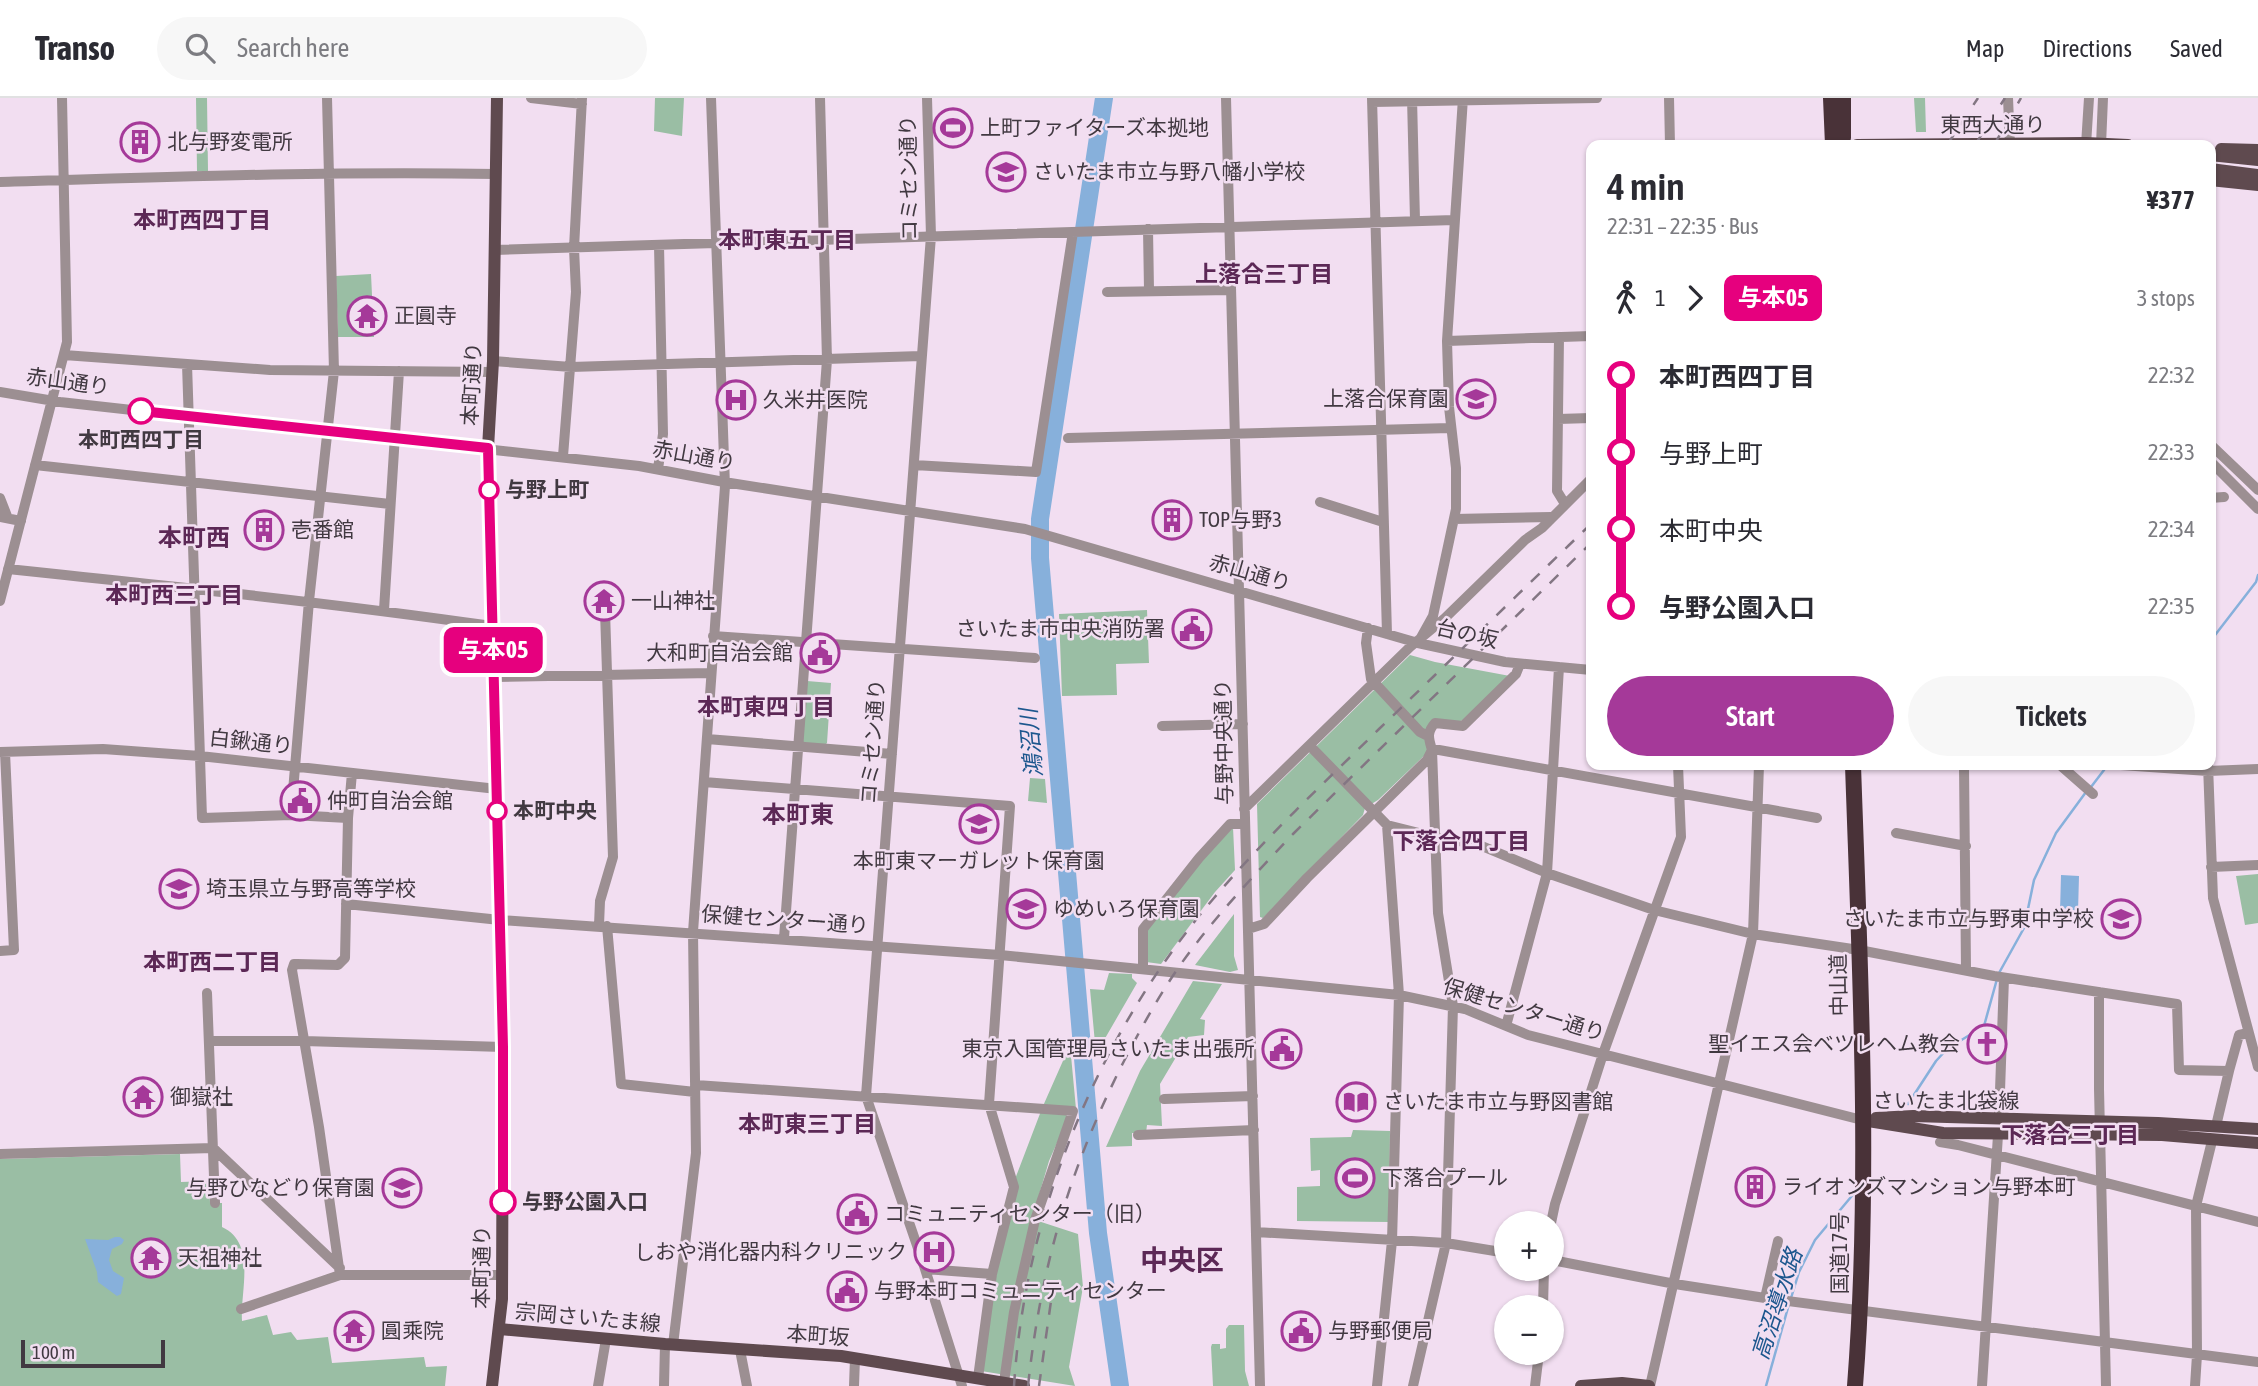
<!DOCTYPE html>
<html lang="en">
<head>
<meta charset="utf-8">
<style>
  :root { --surface:#fff; --page:#f7f7f7; --text:#2b2b33; --muted:#7c7c81; --line:#e1e1e2; --accent:#a53999 }
  body { margin:0; font-family:"Asap Condensed","Noto Sans JP",sans-serif; background:var(--page); color:var(--text); height:100vh; display:flex; flex-direction:column; font-size:26px; white-space:nowrap }
  * { box-sizing:border-box; margin:0 }
  p { font-size:23px; color:var(--muted) }
  .icon { flex:none; width:38px; height:38px; fill:none; stroke:currentColor; stroke-width:2; stroke-linecap:round; stroke-linejoin:round }
  .map { position:relative; flex:1; overflow:hidden }
  .panel { position:absolute; left:1586px; top:42px; width:630px; height:630px; display:flex; flex-direction:column; background:var(--surface); border-radius:14px; box-shadow:0 2px 5px #0004 }
  .panel>* { flex:none }
  .badge { padding:0 14px; border-radius:10px; font-size:24px; line-height:46px }
  .buttons { position:absolute; left:1494px; top:1113px; display:grid; gap:14px }
  .buttons a { display:grid; place-items:center; width:70px; height:70px; border-radius:50%; background:var(--surface); box-shadow:0 2px 5px #0004; font-size:35px }
  .scale { position:absolute; left:21px; bottom:18px; width:144px; box-sizing:border-box; padding-left:7px; border:4px solid #413941; border-top:0; font-size:19px; line-height:24px; white-space:nowrap; color:#413941; -webkit-text-stroke:5px #f2def1; paint-order:stroke }
  .map>.badge { position:absolute; translate:-50% -50%; box-shadow:0 0 0 4px #fff }
  .legs { display:flex; align-items:center; gap:10px; height:77px; padding:0 21px; font-size:23px }
  .legs p { margin-inline-start:auto }
  .overview { display:flex; align-items:center; justify-content:space-between; height:119px; padding:0 21px }
  h1 { font-size:38px; font-weight:600; line-height:52px }
  .button { display:flex; gap:14px; margin-top:auto; padding:14px 21px }
  .button a { flex:1; height:80px; border-radius:42px; background:var(--accent); color:#fff; font-size:28px; font-weight:600; line-height:80px; text-align:center }
  .button a+a { background:var(--page); color:var(--text) }
  ul { padding:0 21px; list-style:none }
  li { display:flex; align-items:center; gap:24px; height:77px; font-size:26px }
  li i { display:grid; place-items:center; width:10px; height:100%; margin:0 9px; background:currentColor }
  li i::after { content:''; width:18px; height:18px; margin:-9px; border:5px solid; border-radius:50%; background:var(--surface) }
  li p { margin-inline-start:auto }
  li:first-child i { background:linear-gradient(#0000 50%,currentColor 0) }
  li:last-child i { background:linear-gradient(currentColor 50%,#0000 0) }
  header { display:flex; align-items:center; gap:42px; box-sizing:border-box; height:98px; padding:0 35px; background:var(--surface); border-bottom:2px solid var(--line) }
  header strong { font-size:33px }
  nav { display:flex; gap:38px; margin-inline-start:auto; font-size:24px }
  .search { width:490px; height:63px; background:var(--page); display:flex; align-items:center; gap:18px; box-sizing:border-box; padding:0 24px; border-radius:38px; color:var(--muted); font-size:26px }
  .map>svg:first-child { display:block }
  .green { fill:#9abea4 }
  .water { fill:#87b0db }
  .lines { fill:none; stroke-linecap:round; stroke-linejoin:round }
  .stream { stroke:#87b0db; stroke-width:2.5 }
  .river { stroke:#87b0db; stroke-width:18 }
  .minor { stroke:#9c8f92; stroke-width:10 }
  .major { stroke:#5f4a4f; stroke-width:12 }
  .highway { stroke:#493238; stroke-width:16 }
  .rail { stroke:#837683; stroke-width:2.5; stroke-dasharray:12 12; stroke-linecap:butt }
  .line-1-casing { stroke:#fff; stroke-width:16 }
  .line-1 { stroke:#e6007e; stroke-width:10 }
  .stop-1-dot { fill:#fff; stroke:#e6007e; stroke-width:3.5 }
  .labels { text-anchor:middle; stroke-width:5; stroke-linejoin:round; paint-order:stroke }
  .street-label { font-size:21px; fill:#413941; stroke:#f2def1 }
  .poi-label { font-size:21px; fill:#413941; stroke:#f2def1; text-anchor:start }
  .stop-label { font-size:21px; font-weight:bold; fill:#413941; stroke:#f2def1; text-anchor:start }
  .neighbourhood-label { font-size:23px; font-weight:bold; fill:#5c2856; stroke:#f2def1 }
  .water-label { font-size:23px; font-style:italic; fill:#1d578e; stroke:#f2def1 }
  .quarter-label { font-size:24px; font-weight:bold; fill:#5c2856; stroke:#f2def1 }
  .district-label { font-size:28px; font-weight:bold; fill:#5c2856; stroke:#f2def1 }
</style>
</head>
<body>
<header>
<strong>Transo</strong>
<div class="search"><svg class="icon" aria-label="search" viewBox="0 0 24 24"><circle cx="10" cy="10" r="6"/><path d="M15 15l6 6"/></svg>Search here</div>
<nav><a>Map</a><a>Directions</a><a>Saved</a></nav>
</header>
<div class="map">
<svg width="2258" height="1288" viewBox="0 0 2258 1288">
  <rect width="100%" height="100%" fill="#f2def1"/>
  <!-- green -->
  <path class="green" d="M196 0H207L208 73H197Z
    M655 0H684L682 38 654 33Z
    M1914 0H1925L1926 34H1916Z
    M371 176 374 239H338L336 178Z
    M1147 512 1149 565 1116 566 1117 597 1062 598 1059 516Z
    M1410 557 1435 564 1510 578 1465 621 1456 625 1432 622 1427 655 1378 702 1365 710 1363 717 1263 820 1260 819 1257 706Z
    M807 583 831 585 827 645 824 648 802 644Z
    M1030 680 1045 681 1047 705 1028 703Z
    M1233 729 1235 772 1215 794 1161 866 1146 864 1145 832 1174 793Z
    M2258 776V825L2245 827 2236 778Z
    M1234 816V858L1238 872 1230 874 1195 867Z
    M1109 875 1132 876V880L1137 885 1096 956 1090 891 1104 892Z
    M1193 883 1222 886 1200 921 1205 922 1204 937 1188 939 1160 986 1162 1028 1147 1027 1146 1035H1132V1048L1106 1049 1140 973Z
    M1070 947 1076 1011 1043 1008Z
    M1041 1013 1066 1016 1068 1020 1049 1063 1032 1121 1078 1136 1083 1189 1069 1269 1075 1288 981 1273 988 1219 1015 1081Z
    M1353 1032 1390 1033 1389 1124 1297 1123V1089L1320 1088V1072L1311 1073 1310 1040 1351 1039Z
    M180 1056 181 1084 209 1083 210 1105H222V1129C257 1145 240 1193 242 1223L267 1217 273 1237 291 1234 297 1242 328 1239 332 1265 424 1259 426 1269 447 1268 445 1288H0V1061Z
    M1229 1227H1244L1245 1273 1249 1288H1213L1211 1249 1212 1246H1220V1251L1226 1250V1231Z"/>
  <!-- water -->
  <path class="water" d="M2061 777 2079 778 2078 814H2060Z
    M115 1139H120L124 1142 122 1146 112 1151 109 1162 113 1173 124 1180 121 1196 117 1198 98 1184 97 1174 85 1141 108 1142Z"/>
  <g class="lines">
    <!-- stream -->
    <path class="stream" d="M2212 541 2256 484 2258 477
      M2091 689 2104 672
      M1999 875 2024 830 2034 782 2056 735 2086 694
      M1908 1006 1936 963 1947 951 1984 928 1997 881
      M1791 1200 1799 1174 1815 1142 1856 1093
      M1766 1288 1789 1206"/>
    <!-- river -->
    <path class="river" d="M1104 0 1040 421V460L1098 1135 1120 1288"/>
    <!-- minor -->
    <path class="minor" d="M531 0 582 6
      M927 0 931 138 866 998 925 1171 962 1288
      M1226 0 1260 1288
      M1372 0 1387 536
      M1412 0 1415 122
      M1669 0 1670 47
      M2008 0 2010 47
      M1372 4 1597 0
      M2086 47 2089 0
      M2101 47 2103 0
      M0 84C165 79 331 73 496 76
      M1148 131 1149 192
      M495 152 1454 122
      M1107 194 1231 192
      M1559 239 1557 393 1565 406
      M1447 243 1591 238
      M64 257 270 272 492 274
      M493 263 571 269 921 258
      M187 266 202 720 291 717 348 720
      M0 294 60 304 639 368 724 384 1025 431 1418 545 1505 564 1591 572
      M1558 321 1591 320
      M1068 340 1450 330
      M2210 346 2258 392
      M563 358 576 194 574 150 582 0
      M2210 363 2258 411
      M35 367 390 406
      M914 367 1036 374 1073 134
      M658 371 663 336 659 147
      M0 400 7 418
      M2210 400 2224 399
      M1320 404 1383 424
      M0 419 21 423
      M1454 421 1551 419
      M8 471C170 488 331 505 492 528
      M0 503 67 244 62 0
      M384 512 399 273
      M1368 530 1366 545 1371 581 1420 634 1428 638
      M713 538 1035 560
      M1418 545 1433 518 1456 411V370L1449 309 1447 243 1463 0
      M494 579 711 575
      M1162 628 1243 626
      M707 641 892 656
      M1310 648 1387 727 1435 739 1477 746 1547 775 1654 812 1753 836 1859 852 1994 878 2177 906 2179 972 2229 973 2216 1028
      M1432 652H1439L1817 720
      M0 654 103 651 200 658 497 691
      M1964 667 1966 872
      M2060 667 2093 696
      M2121 667 2208 673 2258 671
      M2208 667 2213 800 2258 969
      M704 684 1010 708 989 1006 1014 1089 992 1176 978 1280
      M1244 711 1410 549 1445 520 1525 442 1542 430 1591 381
      M291 717 309 503 334 273 327 0
      M1896 735 1966 748
      M2211 769 2258 767
      M346 806 500 822 1000 857 1399 897 1465 911 1528 937 1862 1022
      M599 827 600 803 613 759 605 513
      M607 828 621 986 695 994
      M1248 831 1264 826 1307 780 1427 662 1432 652
      M784 840 827 262 820 0
      M0 853 14 852 5 654
      M1143 871V831L1199 760 1230 726H1245
      M2099 894V991L2106 1288
      M207 895 215 1105
      M1506 928 1547 775 1559 569
      M210 943H304L503 949
      M2229 973 2239 937 2248 935
      M696 987 1073 1013 1035 1122 1014 1214 1004 1284
      M1164 1001 1253 998
      M1999 1021 2004 880
      M1138 1037 1254 1032
      M1940 1044 1958 1047 2258 1124
      M0 1056 213 1050 340 1170
      M1551 1125 1555 1106 1603 956 1681 739 1678 667
      M1256 1134 1446 1145 1507 1155
      M1552 1162 1675 1186 1765 1200 2258 1264
      M925 1171 992 1176
      M340 1177 319 1029 292 872 294 866H297L338 867 345 860 348 720 352 675
      M1765 1200 1778 1143
      M1543 1209 1544 1171
      M241 1211 340 1177H502
      M673 1247 696 1055 693 834 725 388 711 0
      M740 1252 747 1288
      M598 1288 606 1241
      M664 1288 665 1246
      M854 1288 855 1260
      M1377 1288 1392 1143 1399 897 1387 727
      M1413 1288 1446 1145 1453 908 1438 815 1432 652C1429 641 1426 635 1435 625L1463 628 1516 576 1520 566
      M1535 1288 1539 1255
      M1650 1288 1753 836 1759 667
      M1982 1288 1998 1037
      M2195 1288 2197 1257 2196 1108 2212 1043"/>
    <!-- major -->
    <path class="major" d="M1857 47 2086 45 2128 47
      M2221 51 2258 52
      M2210 57 2258 62
      M2210 71 2258 77
      M2210 82 2258 87
      M1876 1020 1913 1018 2158 1025 2258 1031
      M1862 1022 1943 1035 2162 1037 2258 1045
      M500 1231 665 1246 841 1258 1024 1288
      M492 1288 502 1201 503 949 488 350 493 263 497 0
      M1581 1288 1622 1285 1649 1288"/>
    <!-- highway -->
    <path class="highway" d="M1831 0 1833 47
      M1843 0V40
      M1853 667C1860 873 1871 1082 1855 1288"/>
    <!-- rail -->
    <path class="rail" d="M1947 47 1978 0
      M1975 47 2005 0
      M1994 47 2021 0
      M1014 1288C1025 1112 1100 933 1214 800 1265 740 1323 686 1379 631 1450 563 1520 494 1591 426
      M1028 1288C1041 1168 1069 1072 1123 965 1144 924 1167 883 1195 847 1225 808 1259 772 1293 736L1591 445
      M1039 1288 1053 1189"/>
  </g>
  <g class="lines">
    <!-- line-1 casing -->
    <g class="line-1-casing">
      <path id="line-1" d="M141 313 488 350 503 949V1104"/>
    </g>
    <!-- line-1 -->
    <use href="#line-1" class="line-1"/>
  </g>
  <!-- icons -->
  <defs>
    <g id="stadium-ring" transform="scale(2.0125)"><circle r="9.5" fill="#f2def1" stroke="#a53999" stroke-width="1.5"/><path d="M0-5a6.5 5 0 1 0 0 10a6.5 5 0 1 0 0-10ZM-3.5-1.8h7v3.6h-7Z" fill="#a53999"/></g>
    <g id="building-ring" transform="scale(2.0125)"><circle r="9.5" fill="#f2def1" stroke="#a53999" stroke-width="1.5"/><path d="M-4-6H4V6H1V3H-1V6H-4ZM-2.5-4.3h1.7v1.8h-1.7ZM.8-4.3h1.7v1.8H.8ZM-2.5-1h1.7V.8h-1.7ZM.8-1h1.7V.8H.8Z" fill="#a53999"/></g>
    <g id="school-ring" transform="scale(2.0125)"><circle r="9.5" fill="#f2def1" stroke="#a53999" stroke-width="1.5"/><path d="M0-5L7-2L0 1L-7-2ZM-4 1L0 2.5L4 1V4Q0 6-4 4Z" fill="#a53999"/></g>
    <g id="temple-ring" transform="scale(2.0125)"><circle r="9.5" fill="#f2def1" stroke="#a53999" stroke-width="1.5"/><path d="M0-6L5-2H3V0L6.5 2.5H4V6H1.5V3h-3V6H-4V2.5H-6.5L-3 0V-2H-5Z" fill="#a53999"/></g>
    <g id="hospital-ring" transform="scale(2.0125)"><circle r="9.5" fill="#f2def1" stroke="#a53999" stroke-width="1.5"/><path d="M-5-5h3v3.5h4V-5h3V5h-3V1.5h-4V5h-3Z" fill="#a53999"/></g>
    <g id="civic-ring" transform="scale(2.0125)"><circle r="9.5" fill="#f2def1" stroke="#a53999" stroke-width="1.5"/><path d="M-.6-6.5H3V-4.5H.6V-3L4-1V1h2V6H-6V1h2V-1L-.6-3ZM-1.2 2.5V6h2.4V2.5Z" fill="#a53999"/></g>
    <g id="church-ring" transform="scale(2.0125)"><circle r="9.5" fill="#f2def1" stroke="#a53999" stroke-width="1.5"/><path d="M-1.2-6h2.4v3.5h3.3v2.4h-3.3V6h-2.4V-.1h-3.3v-2.4h3.3Z" fill="#a53999"/></g>
    <g id="library-ring" transform="scale(2.0125)"><circle r="9.5" fill="#f2def1" stroke="#a53999" stroke-width="1.5"/><path d="M-6-4Q-3-5.5-.7-3.5V5Q-3 3-6 4ZM6-4Q3-5.5 .7-3.5V5Q3 3 6 4Z" fill="#a53999"/></g>
  </defs>
  <g fill-rule="evenodd">
    <use href="#stadium-ring" x="953" y="30"/>
    <use href="#building-ring" x="140" y="44"/>
    <use href="#school-ring" x="1006" y="74"/>
    <use href="#temple-ring" x="367" y="218"/>
    <use href="#school-ring" x="1476" y="301"/>
    <use href="#hospital-ring" x="736" y="302"/>
    <use href="#building-ring" x="1172" y="422"/>
    <use href="#building-ring" x="264" y="432"/>
    <use href="#temple-ring" x="604" y="503"/>
    <use href="#civic-ring" x="1192" y="531"/>
    <use href="#civic-ring" x="820" y="555"/>
    <use href="#civic-ring" x="300" y="703"/>
    <use href="#school-ring" x="979" y="726"/>
    <use href="#school-ring" x="179" y="791"/>
    <use href="#school-ring" x="1026" y="811"/>
    <use href="#school-ring" x="2121" y="821"/>
    <use href="#church-ring" x="1987" y="946"/>
    <use href="#civic-ring" x="1282" y="951"/>
    <use href="#temple-ring" x="143" y="999"/>
    <use href="#library-ring" x="1356" y="1004"/>
    <use href="#stadium-ring" x="1355" y="1080"/>
    <use href="#building-ring" x="1755" y="1089"/>
    <use href="#school-ring" x="402" y="1090"/>
    <use href="#civic-ring" x="857" y="1116"/>
    <use href="#hospital-ring" x="934" y="1154"/>
    <use href="#temple-ring" x="151" y="1160"/>
    <use href="#civic-ring" x="847" y="1193"/>
    <use href="#temple-ring" x="354" y="1233"/>
    <use href="#civic-ring" x="1301" y="1233"/>
  </g>
  <!-- markers -->
  <g class="stop-1-dot">
    <circle cx="141" cy="313" r="12"/>
    <circle cx="489" cy="392" r="9"/>
    <circle cx="497" cy="713" r="9"/>
    <circle cx="503" cy="1104" r="12"/>
  </g>
  <g class="labels">
    <!-- street labels -->
    <g class="street-label">
      <text x="1993" y="34">東西大通り</text>
      <text transform="translate(909 80) rotate(-91)" y="7">コミセン通り</text>
      <text transform="translate(68 284) rotate(8)" y="7">赤山通り</text>
      <text transform="translate(472 286) rotate(-87)" y="7">本町通り</text>
      <text transform="translate(694 358) rotate(10)" y="7">赤山通り</text>
      <text transform="translate(1250 475) rotate(16)" y="7">赤山通り</text>
      <text transform="translate(1467 536) rotate(13)" y="7">台の坂</text>
      <text transform="translate(251 644) rotate(6)" y="7">白鍬通り</text>
      <text transform="translate(873 644) rotate(-86)" y="7">コミセン通り</text>
      <text transform="translate(1224 644) rotate(-91)" y="7">与野中央通り</text>
      <text transform="translate(785 822) rotate(4)" y="7">保健センター通り</text>
      <text transform="translate(1839 887) rotate(-91)" y="7">中山道</text>
      <text transform="translate(1524 912) rotate(17)" y="7">保健センター通り</text>
      <text x="1946" y="1010">さいたま北袋線</text>
      <text transform="translate(1840 1155) rotate(-90)" y="7">国道17号</text>
      <text transform="translate(482 1169) rotate(-89)" y="7">本町通り</text>
      <text transform="translate(588 1220) rotate(5)" y="7">宗岡さいたま線</text>
      <text transform="translate(818 1238) rotate(4)" y="7">本町坂</text>
    </g>
    <!-- poi labels -->
    <g class="poi-label">
      <text x="980" y="37">上町ファイターズ本拠地</text>
      <text x="167" y="51">北与野変電所</text>
      <text x="1033" y="81">さいたま市立与野八幡小学校</text>
      <text x="394" y="225">正圓寺</text>
      <text x="1449" y="308" text-anchor="end">上落合保育園</text>
      <text x="763" y="309">久米井医院</text>
      <text x="1199" y="429">TOP与野3</text>
      <text x="291" y="439">壱番館</text>
      <text x="631" y="510">一山神社</text>
      <text x="1165" y="538" text-anchor="end">さいたま市中央消防署</text>
      <text x="793" y="562" text-anchor="end">大和町自治会館</text>
      <text x="327" y="710">仲町自治会館</text>
      <text x="979" y="770" text-anchor="middle">本町東マーガレット保育園</text>
      <text x="206" y="798">埼玉県立与野高等学校</text>
      <text x="1053" y="818">ゆめいろ保育園</text>
      <text x="2094" y="828" text-anchor="end">さいたま市立与野東中学校</text>
      <text x="1960" y="953" text-anchor="end">聖イエス会ベツレヘム教会</text>
      <text x="1255" y="958" text-anchor="end">東京入国管理局さいたま出張所</text>
      <text x="170" y="1006">御嶽社</text>
      <text x="1383" y="1011">さいたま市立与野図書館</text>
      <text x="1382" y="1087">下落合プール</text>
      <text x="1782" y="1096">ライオンズマンション与野本町</text>
      <text x="375" y="1097" text-anchor="end">与野ひなどり保育園</text>
      <text x="884" y="1123">コミュニティセンター（旧）</text>
      <text x="907" y="1161" text-anchor="end">しおや消化器内科クリニック</text>
      <text x="178" y="1167">天祖神社</text>
      <text x="874" y="1200">与野本町コミュニティセンター</text>
      <text x="381" y="1240">圓乘院</text>
      <text x="1328" y="1240">与野郵便局</text>
    </g>
    <!-- stop labels -->
    <g class="stop-label">
      <text x="141" y="349" text-anchor="middle">本町西四丁目</text>
      <text x="505" y="399">与野上町</text>
      <text x="513" y="720">本町中央</text>
      <text x="522" y="1111">与野公園入口</text>
    </g>
    <!-- neighbourhood labels -->
    <g class="neighbourhood-label">
      <text x="202" y="130">本町西四丁目</text>
      <text x="787" y="150">本町東五丁目</text>
      <text x="1264" y="184">上落合三丁目</text>
      <text x="174" y="505">本町西三丁目</text>
      <text x="766" y="617">本町東四丁目</text>
      <text x="1461" y="751">下落合四丁目</text>
      <text x="212" y="872">本町西二丁目</text>
      <text x="807" y="1034">本町東三丁目</text>
      <text x="2070" y="1045">下落合三丁目</text>
    </g>
    <!-- water labels -->
    <g class="water-label">
      <text transform="translate(1031 645) rotate(-95)" y="8">鴻沼川</text>
      <text transform="translate(1777 1206) rotate(-72)" y="8">高沼導水路</text>
    </g>
    <!-- quarter labels -->
    <g class="quarter-label">
      <text x="194" y="448">本町西</text>
      <text x="798" y="725">本町東</text>
    </g>
    <!-- district labels -->
    <g class="district-label">
      <text x="1182" y="1172">中央区</text>
    </g>
  </g>
</svg>
<div class="buttons">
<a>+</a>
<a>−</a>
</div>
<div class="scale">100 m</div>
<b class="badge" style="left:493px;top:552px;background:#e6007e;color:#fff">与本05</b>
<section class="panel">
<div class="overview"><div><h1>4 min</h1><p>22:31 – 22:35 · Bus</p></div><b>¥377</b></div>
<div class="legs"><svg class="icon" aria-label="walk" viewBox="0 0 24 24"><circle cx="13" cy="4" r="2"/><path d="M13 8l-2 6 4 7M11 14l-3 7M7 12l3-4h3l4 4"/></svg>1<svg class="icon" aria-label="forward" viewBox="0 0 24 24"><path d="M9 5l7 7-7 7"/></svg><b class="badge" style="background:#e6007e;color:#fff">与本05</b><p>3 stops</p></div>
<ul>
<li><i style="color:#e6007e"></i><b>本町西四丁目</b><p>22:32</p></li>
<li><i style="color:#e6007e"></i><span>与野上町</span><p>22:33</p></li>
<li><i style="color:#e6007e"></i><span>本町中央</span><p>22:34</p></li>
<li><i style="color:#e6007e"></i><b>与野公園入口</b><p>22:35</p></li>
</ul>
<div class="button"><a>Start</a><a>Tickets</a></div>
</section>
</div>
</body>
</html>
